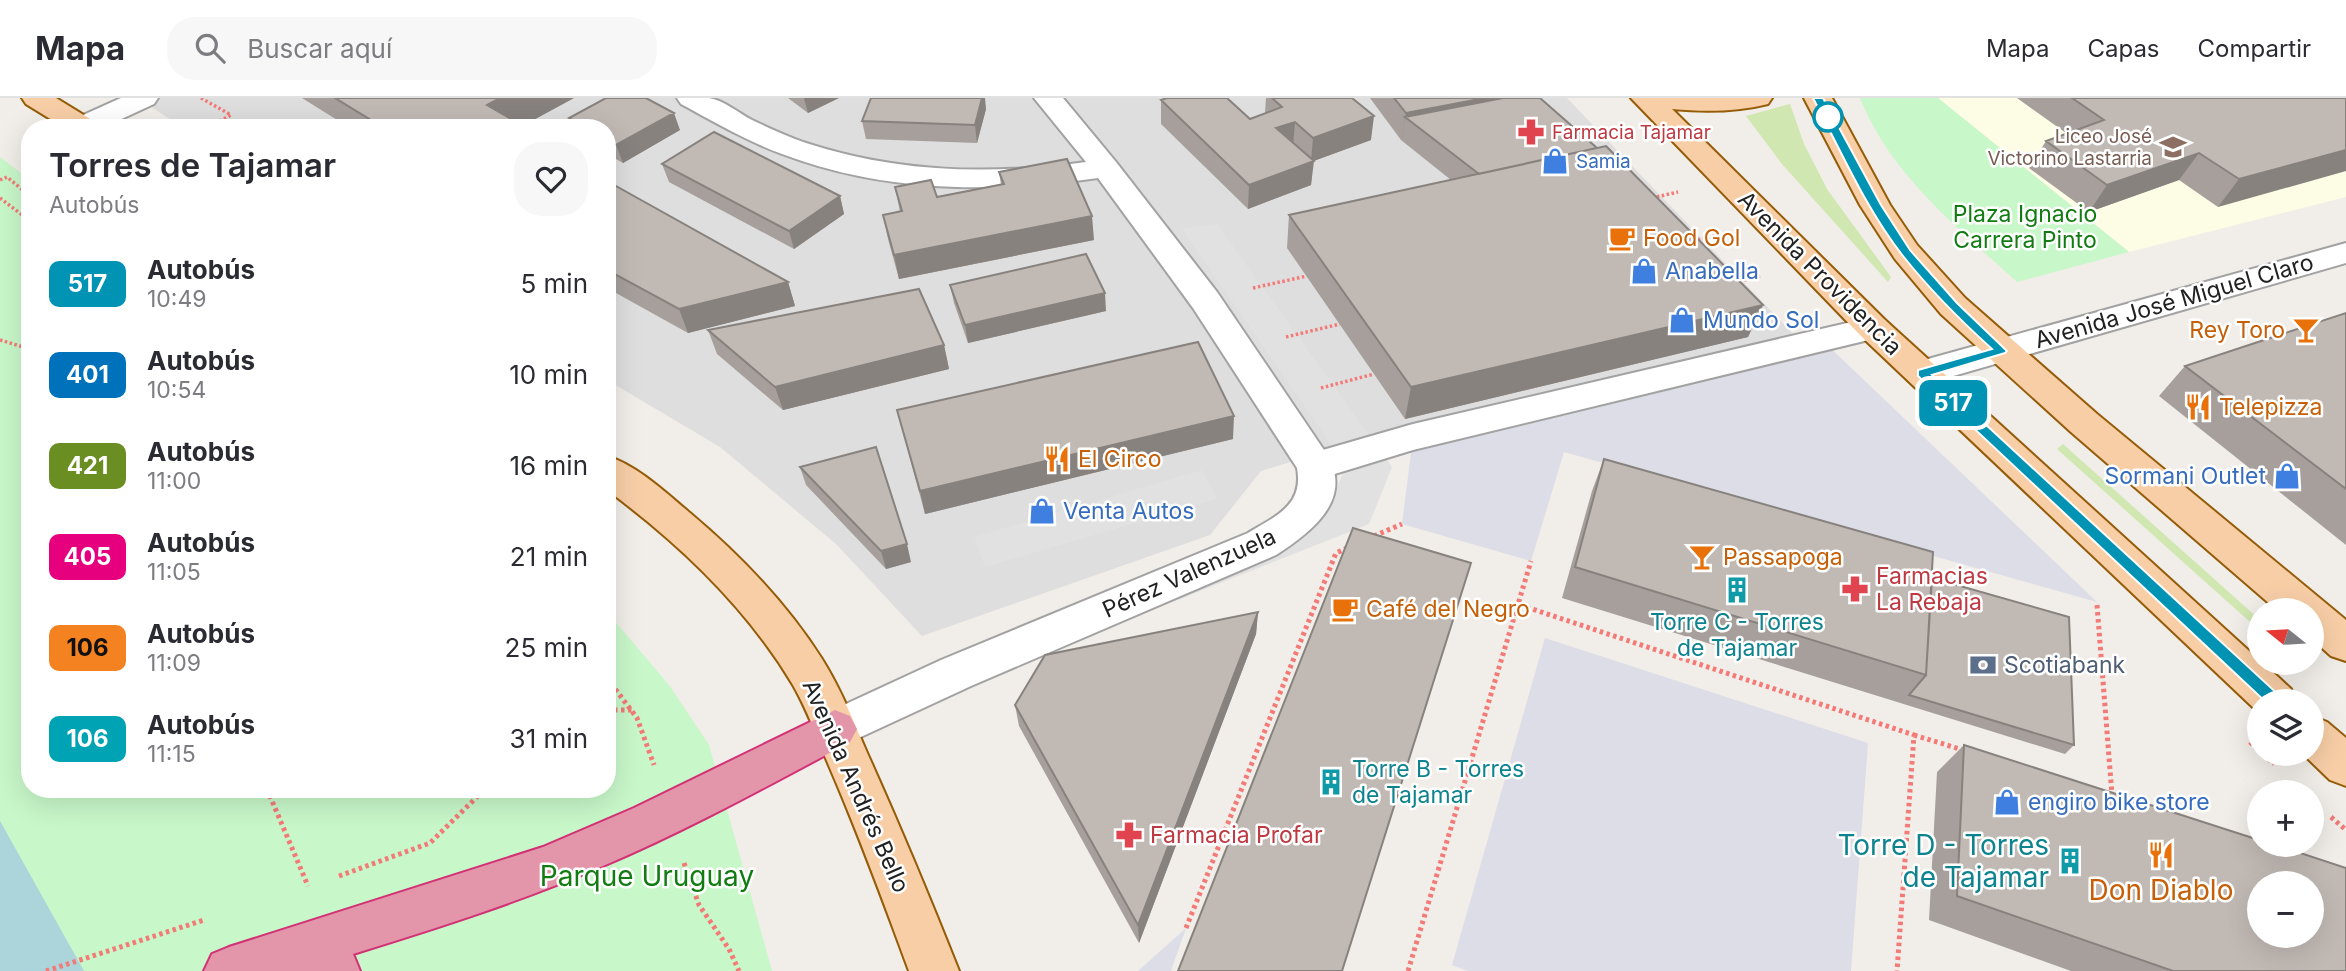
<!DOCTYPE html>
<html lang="es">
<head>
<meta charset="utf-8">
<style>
  :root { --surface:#fff; --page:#f7f7f7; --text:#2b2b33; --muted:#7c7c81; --line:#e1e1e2 }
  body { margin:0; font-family:Inter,sans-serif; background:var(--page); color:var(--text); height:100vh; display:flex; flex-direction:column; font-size:26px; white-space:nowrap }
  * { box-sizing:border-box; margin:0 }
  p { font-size:23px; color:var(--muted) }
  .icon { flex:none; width:38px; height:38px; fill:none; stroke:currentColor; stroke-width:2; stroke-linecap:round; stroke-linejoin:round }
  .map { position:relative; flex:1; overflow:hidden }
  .sheet { position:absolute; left:21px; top:21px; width:595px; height:679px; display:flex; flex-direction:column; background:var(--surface); border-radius:28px; box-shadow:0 7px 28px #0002 }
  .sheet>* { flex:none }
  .badge { padding:0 14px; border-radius:10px; font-size:24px; line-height:46px }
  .needle { width:46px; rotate:288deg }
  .controls { position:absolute; left:2247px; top:500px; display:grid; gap:14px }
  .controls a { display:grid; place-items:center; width:77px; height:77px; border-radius:50%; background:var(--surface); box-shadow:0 7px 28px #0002; font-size:35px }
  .map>.badge { position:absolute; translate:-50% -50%; box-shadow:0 0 0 4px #fff }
  .round { display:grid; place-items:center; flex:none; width:74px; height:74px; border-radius:28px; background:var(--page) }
  .summary { display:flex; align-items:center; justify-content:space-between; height:119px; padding:0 28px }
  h1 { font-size:33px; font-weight:600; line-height:52px }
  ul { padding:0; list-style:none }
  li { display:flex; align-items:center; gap:21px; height:91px; padding:0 28px }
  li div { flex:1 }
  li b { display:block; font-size:26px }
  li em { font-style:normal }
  li .badge { min-width:77px; font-weight:700; text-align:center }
  header { display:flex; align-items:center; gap:42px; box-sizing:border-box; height:98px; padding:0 35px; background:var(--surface); border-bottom:2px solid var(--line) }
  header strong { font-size:33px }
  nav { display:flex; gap:38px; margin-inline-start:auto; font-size:24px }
  .search { width:490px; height:63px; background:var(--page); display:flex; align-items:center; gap:18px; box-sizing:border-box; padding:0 24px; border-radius:28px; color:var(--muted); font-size:26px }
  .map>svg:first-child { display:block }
  .residential { fill:#dfdede }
  .education { fill:#fdfce4 }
  .grass { fill:#d0e7b1 }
  .park { fill:#c8f7c9 }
  .parking { fill:#e1e1e1 }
  .plaza { fill:#dcdde6 }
  .water { fill:#abd4db }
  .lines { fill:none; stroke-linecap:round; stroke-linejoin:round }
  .pedestrian-casing { stroke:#a2a2a2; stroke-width:4 }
  .minor-casing { stroke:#a2a2a2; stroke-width:4 }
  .tertiary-casing { stroke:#a2a2a2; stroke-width:4 }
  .primary-casing { stroke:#955c08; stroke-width:4 }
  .motorway-casing { stroke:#d23175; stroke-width:4 }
  .path-far1 { stroke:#f37a77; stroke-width:3.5; stroke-dasharray:2.5 2.5; stroke-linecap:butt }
  .path { stroke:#f37a77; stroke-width:5; stroke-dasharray:3.5 3.5; stroke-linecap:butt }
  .pedestrian { fill:#fff; fill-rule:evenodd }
  .minor { fill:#fff; fill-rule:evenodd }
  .tertiary { fill:#fff; fill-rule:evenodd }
  .primary { fill:#f7cea6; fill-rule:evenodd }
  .motorway { fill:#e395a9; fill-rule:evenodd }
  .wall { fill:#a69f9b }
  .shaded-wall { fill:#87827e }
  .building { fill:#c1b9b4; stroke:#87827e; stroke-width:2; fill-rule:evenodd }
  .line { fill:#0093b3; stroke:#fff; stroke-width:2 }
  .stop-dot { fill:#fff; stroke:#0093b3; stroke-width:3.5 }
  .labels { text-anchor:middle; stroke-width:5; stroke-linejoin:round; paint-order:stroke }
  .far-health-label { font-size:19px; fill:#be3a42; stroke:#fff; text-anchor:start }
  .far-education-label { font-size:19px; fill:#785e54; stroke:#fff; text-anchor:end }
  .far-shop-label { font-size:19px; fill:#366cbe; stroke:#fff; text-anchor:start }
  .park-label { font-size:23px; fill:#127c13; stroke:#fff }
  .food-label { font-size:23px; fill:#c56008; stroke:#fff; text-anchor:start }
  .shop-label { font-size:23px; fill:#366cbe; stroke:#fff; text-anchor:start }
  .street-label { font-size:23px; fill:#212121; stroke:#fff }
  .health-label { font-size:23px; fill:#be3a42; stroke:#fff; text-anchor:start }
  .culture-label { font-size:23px; fill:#0d838f; stroke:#fff }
  .service-label { font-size:23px; fill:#4e5e75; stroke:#fff; text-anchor:start }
  .near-culture-label { font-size:28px; fill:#0d838f; stroke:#fff; text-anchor:end }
  .near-park-label { font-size:28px; fill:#127c13; stroke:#fff }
  .near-food-label { font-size:28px; fill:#c56008; stroke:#fff }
</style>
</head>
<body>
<header>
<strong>Mapa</strong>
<div class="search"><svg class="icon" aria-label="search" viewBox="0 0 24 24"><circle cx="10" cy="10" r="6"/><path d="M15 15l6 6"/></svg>Buscar aquí</div>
<nav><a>Mapa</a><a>Capas</a><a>Compartir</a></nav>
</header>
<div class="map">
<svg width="2346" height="873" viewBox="0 0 2346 873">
  <rect width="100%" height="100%" fill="#f1ede8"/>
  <!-- residential -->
  <path class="residential" d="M138 0H1567L1796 239 1384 335 1261 373 1210 437 922 538 836 446 720 349 607 282V30H183Z"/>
  <!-- education -->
  <path class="education" d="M1938 0H2346V99L2129 154Z"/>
  <!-- grass -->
  <path class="grass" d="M1790 6 1804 46 1827 91 1891 179 1888 184 1782 66 1746 18Z
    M2063 346 2259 521V532L2057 351Z"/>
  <!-- park -->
  <path class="park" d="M1860 0H1938L2129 154 2017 184C1958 130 1890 76 1860 0Z
    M0 59 30 82V691H607V514L669 587 709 647 772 873H0Z"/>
  <!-- parking -->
  <path class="parking" d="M1217 126 1392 369 1369 426 1039 557 1020 529 1328 412 1346 368 1182 131Z
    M1202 372 1217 401 985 469 974 439Z"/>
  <!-- plaza -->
  <path class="plaza" d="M1823 243 2097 504 1564 354 1531 463 1402 426 1413 339Z
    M1545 540 1868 645 1851 873H1468L1452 867Z
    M1186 830 1171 873H1138Z"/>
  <!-- water -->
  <path class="water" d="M0 723 84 873H0Z"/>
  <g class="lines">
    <!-- pedestrian casing -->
    <g class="pedestrian-casing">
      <path id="pedestrian" d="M1873 219 1885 222 1890 230 1885 238 1413 352 1315 382 1302 378 1297 368 1302 358 1413 326Z"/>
    </g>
    <!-- minor casing -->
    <g class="minor-casing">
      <path id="minor" d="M677 0C687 0 699 0 709 0 723 2 739 15 752 22 769 30 788 39 806 45 898 75 990 77 1086 64L1034 0H1063L1116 64 1217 194 1328 358C1353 403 1310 435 1276 457L971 588 850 644 835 650 820 644 813 631 820 618 941 562 1248 435C1276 418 1304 407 1297 370L1193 210 1098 80C991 95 885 95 782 56 747 43 714 24 681 6Z"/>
    </g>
    <!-- tertiary casing -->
    <g class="tertiary-casing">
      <path id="tertiary" d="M121 0H158L154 6 102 30 68 28 72 22Z
        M2346 145V165L1922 287 1910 284 1905 275 1910 266Z"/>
    </g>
    <!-- primary casing -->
    <g class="primary-casing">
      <path id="primary" d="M22 0H56L95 24 99 30H65L26 6Z
        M1631 0H1772L1768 6C1736 14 1704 14 1672 11L1885 222 2259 562V565H2263L2291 591 2297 604H2259V615L1861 238Z
        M1804 0H1832L1890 107 1917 147 1965 200 2097 316 2346 522V563L2331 558 2312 541V513H2278L2071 334 1941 216 1895 161 1860 107Z
        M607 358C638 368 666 395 690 415 740 457 787 506 822 561 841 591 854 625 868 657 900 728 930 800 959 873H909C884 805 859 737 830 670 818 642 808 613 793 587 747 510 679 445 607 392Z
        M2312 618 2327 624 2346 640V688L2330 682 2303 656H2312Z"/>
    </g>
    <!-- motorway casing -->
    <g class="motorway-casing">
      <path id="motorway" d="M835 612 850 618 857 631 850 644C769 687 688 732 603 768 522 803 437 830 353 856L360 873H204L212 856 229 849 543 749 634 710Z"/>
    </g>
    <!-- path-far1 -->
    <path class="path-far1" d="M201 0 231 17 206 30
      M0 82 7 79 30 98
      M0 100 30 123
      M1652 100 1678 94
      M1693 143 1719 137
      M1734 185 1760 178
      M1253 190 1307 178
      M1286 239 1340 226
      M0 242 30 251
      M1321 290 1374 276"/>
    <!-- path -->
    <path class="path" d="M1374 438 1402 426
      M1520 507 1914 637 1897 873
      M2097 507 2112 697
      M607 580 637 620 654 667
      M607 612H634
      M1914 637 1963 652
      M2250 644 2259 653
      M2263 656 2274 666
      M267 691 308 788
      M2331 719 2346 732
      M684 765 699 807 729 851 739 873
      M339 778 430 745 485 691
      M1186 830 1336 455 1347 450
      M46 873 204 822
      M1408 873 1531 463"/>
    <!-- pedestrian -->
    <use href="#pedestrian" class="pedestrian"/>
    <!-- minor -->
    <use href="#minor" class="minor"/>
    <!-- tertiary -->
    <use href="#tertiary" class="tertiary"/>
    <!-- primary -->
    <use href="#primary" class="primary"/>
    <!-- motorway -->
    <use href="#motorway" class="motorway"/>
  </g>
  <!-- wall -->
  <path class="wall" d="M302 0H574L523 27 527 30H350Z
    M788 0H839L808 15Z
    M1266 0H1352L1371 42 1313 63 1311 87 1248 111 1161 26V2L1250 21 1265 15Z
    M1370 0H1540L1763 207 1748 239 1405 321 1287 150 1289 117 1451 82 1401 42Z
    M2017 0H2346L2218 109 2179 82 2089 114 2029 70 2046 43 2066 35Z
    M986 11 977 45 866 41 862 23Z
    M569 20 680 32 623 65 607 56V30H573Z
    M662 66 840 98 844 116 794 151 669 84Z
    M999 74 1094 142 899 181 888 141 883 117 900 114 895 89 937 99 1001 87Z
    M607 83 788 184 795 208 688 235 607 190Z
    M950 187 1106 213 968 245 954 205Z
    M2346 215V447L2159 298 2185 268Z
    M708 232 944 247 949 271 783 312 717 256Z
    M897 312 1233 341 925 416Z
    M1604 361 1932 480 2074 647 2065 656 1562 500 1592 393Z
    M800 369 911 464 886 471 806 387Z
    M1258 514 1256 536 1139 845 1019 628 1015 607Z
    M1964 647 2346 873H2071L1929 822 1937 674Z"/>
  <!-- shaded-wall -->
  <path class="shaded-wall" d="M500 0H574L519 30 487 7Z
    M804 0H839L808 15Z
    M982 0H985L986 11 977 45 975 27Z
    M1485 0H1532L1405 19 1401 42 1406 15Z
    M674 15 680 32 623 65 616 47Z
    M1374 18 1371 42 1311 64 1313 40Z
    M1295 24 1293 48 1276 30Z
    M2346 52V73L2218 109 2239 81Z
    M2199 55 2179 82 2089 114 2107 87Z
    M1314 63 1311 87 1248 111 1249 87Z
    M840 98 844 116 794 151 789 133Z
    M1092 118 1094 142 899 181 894 157Z
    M788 184 795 208 688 235 679 211Z
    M1105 195 1106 213 968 245 965 227Z
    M1763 207 1748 239 1405 321 1411 289Z
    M944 247 949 271 783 312 775 289Z
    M1234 318 1233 341 925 416 920 393Z
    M907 446 911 464 886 471 881 453Z
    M1258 514 1256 536 1139 845 1138 827Z"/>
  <!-- building -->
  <path class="building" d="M335 0H500L487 7 527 30H384Z
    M606 0H646L674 15 616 47 607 42V30H586L569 20Z
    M871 0H982L975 27 862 23Z
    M1167 0H1227L1250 21 1282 9 1272 0H1352L1374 18 1313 40 1295 24 1276 30 1314 63 1249 87 1161 2Z
    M1394 0H1485L1406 15Z
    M1503 0H1540L1597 50 1479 76 1405 19Z
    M2072 0H2346V52L2239 81 2199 55 2107 87 2046 43 2104 22Z
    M714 34 840 98 789 133 662 66Z
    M1606 48 1763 207 1411 289 1289 117Z
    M1067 61 1092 118 894 157 883 117 902 113 895 89 931 82 937 99 1004 86 999 74Z
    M607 83 788 184 679 211 607 172Z
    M1086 156 1105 195 965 227 950 187Z
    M919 191 944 247 775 289 708 232Z
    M2346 215V391L2185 268Z
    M1198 244 1234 318 920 393 897 312Z
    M876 349 907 446 881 453 800 369Z
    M1604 361 1933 454 1926 577 1575 469Z
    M1353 430 1471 465 1342 873H1178Z
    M1932 480 2069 519 2074 647 1909 597 1926 577Z
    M1258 514 1138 827 1015 607 1045 557Z
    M1964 647 2259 742V747H2276L2346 770V873H2173L1957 798ZM2259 786H2312V838H2259Z"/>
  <!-- line -->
  <path class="line" d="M1813 0H1823L1881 107 1910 152 1957 205 2007 253 2005 255 1932 277 2281 599 2283 604 2281 608H2270L1918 278V272L1992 251C1960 222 1930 192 1903 158 1866 111 1841 53 1813 0Z"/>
  <!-- icons -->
  <defs>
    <g id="pharmacy-bare" transform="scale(2.1)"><path d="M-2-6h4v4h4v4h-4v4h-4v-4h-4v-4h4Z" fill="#e0444e" stroke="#fff" stroke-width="2.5" paint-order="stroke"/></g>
    <g id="school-bare" transform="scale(2.1)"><path d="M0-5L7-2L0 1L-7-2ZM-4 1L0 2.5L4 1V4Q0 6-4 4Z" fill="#8d6e63" stroke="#fff" stroke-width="2.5" paint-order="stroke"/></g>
    <g id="shop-bare" transform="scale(2.1)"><path d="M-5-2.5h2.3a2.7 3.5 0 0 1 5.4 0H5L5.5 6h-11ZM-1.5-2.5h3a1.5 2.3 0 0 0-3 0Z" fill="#3f7fe0" stroke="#fff" stroke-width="2.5" paint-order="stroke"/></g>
    <g id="cafe-bare" transform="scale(2.1)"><path d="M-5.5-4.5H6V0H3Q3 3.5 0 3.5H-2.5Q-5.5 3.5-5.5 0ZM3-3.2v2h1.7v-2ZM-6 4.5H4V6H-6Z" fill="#e8710a" stroke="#fff" stroke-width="2.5" paint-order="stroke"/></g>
    <g id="bar-bare" transform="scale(2.1)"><path d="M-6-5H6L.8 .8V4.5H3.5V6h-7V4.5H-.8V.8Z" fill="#e8710a" stroke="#fff" stroke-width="2.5" paint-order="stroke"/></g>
    <g id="restaurant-bare" transform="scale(2.1)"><path d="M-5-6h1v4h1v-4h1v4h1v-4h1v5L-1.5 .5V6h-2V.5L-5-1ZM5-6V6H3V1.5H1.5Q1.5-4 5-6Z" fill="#e8710a" stroke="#fff" stroke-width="2.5" paint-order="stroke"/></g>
    <g id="building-bare" transform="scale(2.1)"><path d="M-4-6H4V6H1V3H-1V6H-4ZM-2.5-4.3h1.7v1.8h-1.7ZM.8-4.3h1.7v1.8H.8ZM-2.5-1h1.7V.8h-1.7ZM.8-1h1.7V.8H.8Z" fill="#0f9aa8" stroke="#fff" stroke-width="2.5" paint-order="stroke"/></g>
    <g id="bank-bare" transform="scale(2.1)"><path d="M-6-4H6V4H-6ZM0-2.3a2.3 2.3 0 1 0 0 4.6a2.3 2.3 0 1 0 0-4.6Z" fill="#5c6f8a" stroke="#fff" stroke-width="2.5" paint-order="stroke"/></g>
  </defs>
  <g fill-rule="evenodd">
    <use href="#pharmacy-bare" x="1531" y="34"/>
    <use href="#school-bare" x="2173" y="49"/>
    <use href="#shop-bare" x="1555" y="63"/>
    <use href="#cafe-bare" x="1622" y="140"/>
    <use href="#shop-bare" x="1644" y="173"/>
    <use href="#shop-bare" x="1682" y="222"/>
    <use href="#bar-bare" x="2306" y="232"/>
    <use href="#restaurant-bare" x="2198" y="309"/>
    <use href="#restaurant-bare" x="1057" y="361"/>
    <use href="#shop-bare" x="2287" y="378"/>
    <use href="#shop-bare" x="1042" y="413"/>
    <use href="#bar-bare" x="1702" y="459"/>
    <use href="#pharmacy-bare" x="1855" y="491"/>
    <use href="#building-bare" x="1737" y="492"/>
    <use href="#cafe-bare" x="1345" y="511"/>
    <use href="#bank-bare" x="1983" y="567"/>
    <use href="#building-bare" x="1331" y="684"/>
    <use href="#shop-bare" x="2007" y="704"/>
    <use href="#pharmacy-bare" x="1129" y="737"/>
    <use href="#restaurant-bare" x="2161" y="757"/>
    <use href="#building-bare" x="2070" y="763"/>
  </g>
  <!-- markers -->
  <circle class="stop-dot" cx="1828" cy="19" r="14"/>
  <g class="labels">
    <!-- far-health labels -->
    <g class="far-health-label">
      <text x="1552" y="41">Farmacia Tajamar</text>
    </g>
    <!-- far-education labels -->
    <g class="far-education-label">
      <text x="2152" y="45">Liceo José<tspan x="2152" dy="22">Victorino Lastarria</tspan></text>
    </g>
    <!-- far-shop labels -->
    <g class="far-shop-label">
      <text x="1576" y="70">Samia</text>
    </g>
    <!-- park labels -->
    <g class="park-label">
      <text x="2025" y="124">Plaza Ignacio<tspan x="2025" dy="26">Carrera Pinto</tspan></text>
    </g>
    <!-- food labels -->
    <g class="food-label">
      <text x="1643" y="148">Food Gol</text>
      <text x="2285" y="240" text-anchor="end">Rey Toro</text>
      <text x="2219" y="317">Telepizza</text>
      <text x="1078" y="369">El Circo</text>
      <text x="1723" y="467">Passapoga</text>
      <text x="1366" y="519">Café del Negro</text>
    </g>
    <!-- shop labels -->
    <g class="shop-label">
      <text x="1665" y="181">Anabella</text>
      <text x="1703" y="230">Mundo Sol</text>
      <text x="2266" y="386" text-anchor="end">Sormani Outlet</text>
      <text x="1063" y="421">Venta Autos</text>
      <text x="2028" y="712">engiro bike store</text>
    </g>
    <!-- street labels -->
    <g class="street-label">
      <text transform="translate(1820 175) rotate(45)" y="8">Avenida Providencia</text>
      <text transform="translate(2174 203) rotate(-16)" y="8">Avenida José Miguel Claro</text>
      <text transform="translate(1189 475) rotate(-24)" y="8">Pérez Valenzuela</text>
      <text transform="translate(856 688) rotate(66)" y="8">Avenida Andrés Bello</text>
    </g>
    <!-- health labels -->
    <g class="health-label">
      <text x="1876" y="486">Farmacias<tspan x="1876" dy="26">La Rebaja</tspan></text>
      <text x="1150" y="745">Farmacia Profar</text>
    </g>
    <!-- culture labels -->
    <g class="culture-label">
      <text x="1737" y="532">Torre C - Torres<tspan x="1737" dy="26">de Tajamar</tspan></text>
      <text x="1352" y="679" text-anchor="start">Torre B - Torres<tspan x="1352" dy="26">de Tajamar</tspan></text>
    </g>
    <!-- service labels -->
    <g class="service-label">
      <text x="2004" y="575">Scotiabank</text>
    </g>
    <!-- near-culture labels -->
    <g class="near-culture-label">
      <text x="2049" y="757">Torre D - Torres<tspan x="2049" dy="32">de Tajamar</tspan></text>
    </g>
    <!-- near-park labels -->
    <g class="near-park-label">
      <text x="647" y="788">Parque Uruguay</text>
    </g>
    <!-- near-food labels -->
    <g class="near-food-label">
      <text x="2161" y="802">Don Diablo</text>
    </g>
  </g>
</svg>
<div class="controls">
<a><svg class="needle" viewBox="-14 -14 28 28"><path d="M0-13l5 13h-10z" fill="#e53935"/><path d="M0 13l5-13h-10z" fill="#7c7c81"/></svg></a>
<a><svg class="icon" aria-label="layers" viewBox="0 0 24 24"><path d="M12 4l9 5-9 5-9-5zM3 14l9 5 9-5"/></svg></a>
<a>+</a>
<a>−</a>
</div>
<b class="badge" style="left:1953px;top:305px;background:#0093b3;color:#fff">517</b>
<section class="sheet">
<div class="summary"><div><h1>Torres de Tajamar</h1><p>Autobús</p></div><a class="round"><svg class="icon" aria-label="heart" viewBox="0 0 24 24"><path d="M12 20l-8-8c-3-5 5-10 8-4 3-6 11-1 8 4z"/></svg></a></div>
<ul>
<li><span class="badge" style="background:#0093b3;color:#fff">517</span><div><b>Autobús</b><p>10:49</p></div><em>5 min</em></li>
<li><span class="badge" style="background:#0072bc;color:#fff">401</span><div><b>Autobús</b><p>10:54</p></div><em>10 min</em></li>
<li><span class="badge" style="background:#6b8e23;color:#fff">421</span><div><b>Autobús</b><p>11:00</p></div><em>16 min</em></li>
<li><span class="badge" style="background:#e6007e;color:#fff">405</span><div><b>Autobús</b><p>11:05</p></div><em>21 min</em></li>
<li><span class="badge" style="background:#f58220;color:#111">106</span><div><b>Autobús</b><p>11:09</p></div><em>25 min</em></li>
<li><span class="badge" style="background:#00a3b4;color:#fff">106</span><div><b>Autobús</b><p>11:15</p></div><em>31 min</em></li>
</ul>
</section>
</div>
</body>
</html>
